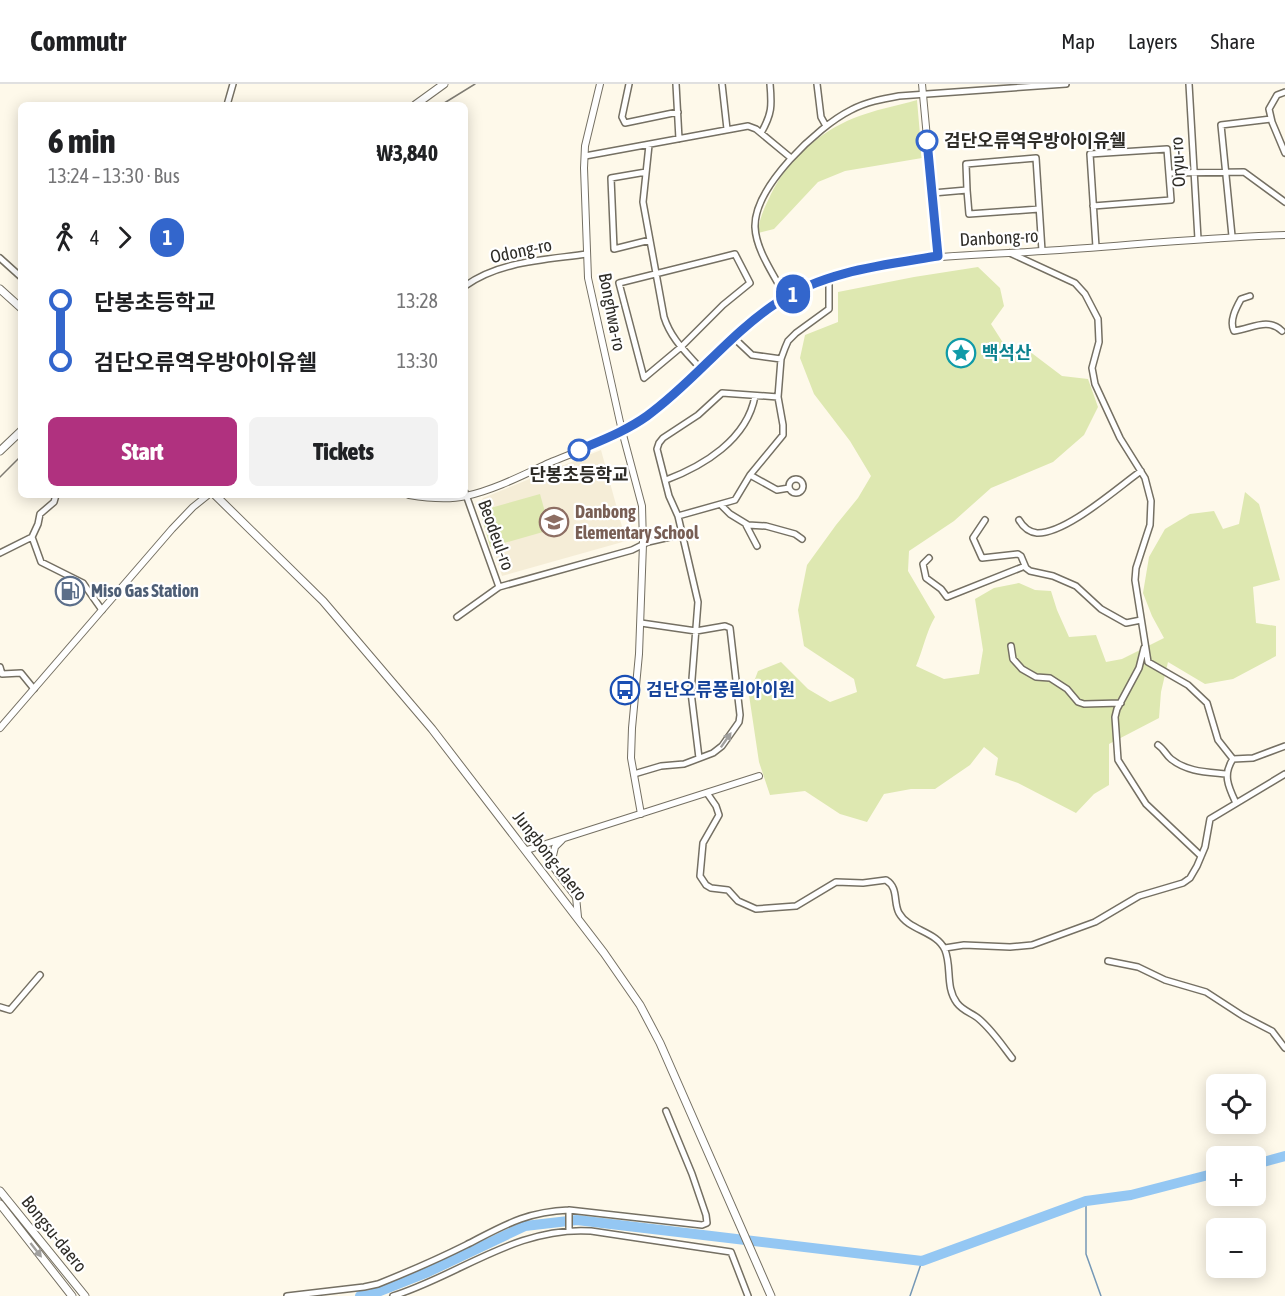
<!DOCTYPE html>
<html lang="en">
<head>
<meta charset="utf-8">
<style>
  :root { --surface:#fff; --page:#f2f2f2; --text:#202124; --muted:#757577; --line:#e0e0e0; --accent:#b0317f }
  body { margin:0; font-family:"Asap Condensed","Noto Sans KR",sans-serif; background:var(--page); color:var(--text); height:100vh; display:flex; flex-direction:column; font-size:22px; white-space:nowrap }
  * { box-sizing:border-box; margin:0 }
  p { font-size:20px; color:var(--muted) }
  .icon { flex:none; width:33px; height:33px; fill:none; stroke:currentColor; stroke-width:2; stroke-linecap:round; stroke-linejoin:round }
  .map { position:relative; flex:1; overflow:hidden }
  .panel { position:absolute; left:18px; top:18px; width:450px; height:396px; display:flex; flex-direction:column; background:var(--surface); border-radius:9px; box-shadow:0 3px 15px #0003 }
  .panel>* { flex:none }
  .badge { padding:0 12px; border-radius:20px; font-size:21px; line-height:39px }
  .fabs { position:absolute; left:1206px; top:990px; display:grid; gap:12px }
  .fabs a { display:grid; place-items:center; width:60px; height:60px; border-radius:9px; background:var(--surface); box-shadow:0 3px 15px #0003; font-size:30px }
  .map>.badge { position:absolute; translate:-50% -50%; box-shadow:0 0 0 3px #fff }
  .legs { display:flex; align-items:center; gap:9px; height:66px; padding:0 30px; font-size:20px }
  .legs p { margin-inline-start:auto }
  .headline { display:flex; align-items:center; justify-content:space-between; height:102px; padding:0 30px }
  h1 { font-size:33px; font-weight:800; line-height:45px }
  .button { display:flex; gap:12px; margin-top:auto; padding:12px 30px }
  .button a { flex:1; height:69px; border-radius:9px; background:var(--accent); color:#fff; font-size:24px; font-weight:800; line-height:69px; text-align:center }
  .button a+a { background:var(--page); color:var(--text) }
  ul { padding:0 30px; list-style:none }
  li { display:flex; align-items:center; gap:21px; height:60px; font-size:22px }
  li i { display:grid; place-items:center; width:9px; height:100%; margin:0 8px; background:currentColor }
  li i::after { content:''; width:15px; height:15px; margin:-8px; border:4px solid; border-radius:50%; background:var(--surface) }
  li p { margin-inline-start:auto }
  li:first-child i { background:linear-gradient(#0000 50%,currentColor 0) }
  li:last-child i { background:linear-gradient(currentColor 50%,#0000 0) }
  header { display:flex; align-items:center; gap:36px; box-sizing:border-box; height:84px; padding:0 30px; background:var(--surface); border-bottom:2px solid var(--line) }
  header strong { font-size:28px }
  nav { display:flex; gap:33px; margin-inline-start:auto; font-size:21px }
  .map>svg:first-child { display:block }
  .built { fill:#f5edd7 }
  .green { fill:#dee8b1 }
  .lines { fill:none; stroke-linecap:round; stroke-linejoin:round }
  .stream { stroke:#7598b6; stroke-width:1.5 }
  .river { stroke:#94c7f3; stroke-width:10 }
  .minor-casing { stroke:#757063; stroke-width:8 }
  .tertiary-casing { stroke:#757063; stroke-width:8 }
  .secondary-casing { stroke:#757063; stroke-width:9 }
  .minor { stroke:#fff; stroke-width:5 }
  .tertiary { stroke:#fff; stroke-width:6 }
  .secondary { stroke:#fff; stroke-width:7 }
  .tram { stroke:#7f7c73; stroke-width:1.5 }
  .oneway { fill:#a1a09e }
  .line-1-casing { stroke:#fff; stroke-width:14 }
  .line-1 { stroke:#36c; stroke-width:9 }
  .stop-1-dot { fill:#fff; stroke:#36c; stroke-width:3 }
  .labels { text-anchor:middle; stroke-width:4.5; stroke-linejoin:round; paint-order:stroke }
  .stop-label { font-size:18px; font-weight:bold; fill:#2e2c27; stroke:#fff; text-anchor:start }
  .street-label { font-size:18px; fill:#2e2c27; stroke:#fff }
  .culture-label { font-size:18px; font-weight:bold; fill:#0d838f; stroke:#fff; text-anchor:start }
  .education-label { font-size:18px; font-weight:bold; fill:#785e54; stroke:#fff; text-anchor:start }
  .service-label { font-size:18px; font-weight:bold; fill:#4e5e75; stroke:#fff; text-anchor:start }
  .transit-label { font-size:18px; font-weight:bold; fill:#164399; stroke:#fff; text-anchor:start }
</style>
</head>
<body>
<header>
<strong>Commutr</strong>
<nav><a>Map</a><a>Layers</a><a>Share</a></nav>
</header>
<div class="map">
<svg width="1285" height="1212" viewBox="0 0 1285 1212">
  <rect width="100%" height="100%" fill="#fef9ea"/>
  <!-- built -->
  <path class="built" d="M601 366 626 457 502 492 480 420 483 414Z"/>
  <!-- green -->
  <path class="green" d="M917 16 922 74 845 87 818 98 774 145 758 149C759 134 765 123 771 110 788 76 819 48 854 34 874 26 896 22 917 16Z
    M978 183 1000 204 1004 222 991 240 1007 265 1029 267 1062 292 1088 295 1098 323 1084 351 1053 378 991 404 954 437 909 467 908 487 935 533C926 548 923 566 916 582L944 595 979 590 983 566 975 515 994 504 1019 499 1035 506 1051 507 1057 526 1069 553 1096 551 1106 578 1122 575 1164 554 1152 532 1143 509 1149 473 1165 445 1190 430 1214 427 1223 445 1239 440 1245 408 1259 420 1280 496 1253 503 1256 539 1276 542V572L1233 595 1205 600 1168 578 1161 608 1159 634 1109 660V701L1094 710 1076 729 1018 699 995 691 998 674 984 663 970 681 935 705H911L884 710 867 738 840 730 805 707 770 711 759 678 749 611 758 587 781 578 808 605 830 618 857 608 854 595 804 562 798 526 807 481 836 441 858 414 871 392 850 357 814 310 800 274 805 251 838 238V208L914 193Z
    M540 410 550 446 490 463 480 427Z"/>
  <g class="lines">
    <!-- stream -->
    <path class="stream" d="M1086 1117V1170L1101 1212
      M910 1212 922 1177"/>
    <!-- river -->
    <path class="river" d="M1256 1080 1285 1072
      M360 1212 370 1211 428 1188 525 1142 577 1136 922 1177 1086 1117 1131 1111 1216 1089"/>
    <!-- minor casing -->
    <g class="minor-casing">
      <path id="minor" d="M629 0 622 33 625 39 678 28
        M676 0 679 55
        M722 0 727 45
        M817 0 821 33 826 42
        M1189 0 1198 155
        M1285 8 1277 11 1269 25 1272 38 1285 69
        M227 21 233 0
        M761 49C772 30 772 22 770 0
        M649 61 643 118 664 233C671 255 686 268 701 285
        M585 72 748 42 756 45 791 74
        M646 88 611 94 614 165 650 156
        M1169 89 1244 88 1285 118
        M967 106 969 130 1039 125
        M933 109 967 106 966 80 1036 74 1042 167
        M1093 122 1171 116 1167 65 1090 70 1096 163
        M1232 152 1221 41 1271 35
        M1010 169 1075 199 1085 210 1098 235 1099 258 1092 284 1095 300 1120 354 1145 394 1151 417 1150 441 1136 484 1135 496 1148 578 1188 601 1207 619 1218 656 1233 675 1253 674 1285 662
        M735 170 750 199 723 221 681 263 644 294 619 199Z
        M0 174 21 193
        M465 202C500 177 545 176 587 170
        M1250 212 1241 215C1236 224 1229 237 1234 247 1251 245 1268 233 1282 247
        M786 214C775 192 756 167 755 143 754 103 817 43 851 26 866 18 882 15 899 12L1066 0
        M734 254 752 271 781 275
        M750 391 777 406 789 404
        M789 402a7 7 0 1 1 14 0a7 7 0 1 1-14 0Z
        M666 396C703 382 747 356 755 312
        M465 408 499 503
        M721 421 730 430 748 441 766 442 795 450 802 455
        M678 432 735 416 750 391 783 351V341L778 313 781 275 785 264 788 257 796 249 829 225V195
        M985 436 973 454 982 474 1018 470 1021 472 1026 484 1030 487 1053 492 1076 502 1101 525 1126 539 1141 536
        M1019 436C1023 443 1028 448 1037 449 1066 450 1117 404 1141 387
        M746 441 757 462
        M32 453 41 478 83 499 102 526
        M0 469 32 453 38 440 40 430 54 418 56 411
        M929 474 923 480 926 494 941 505 947 513 1025 482
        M457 533 499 503 632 466 648 458 683 450
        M1011 562 1013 575 1022 585 1036 593 1050 594 1067 605 1078 618 1084 620 1121 619
        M1144 564 1139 584 1117 625 1115 633 1118 676 1146 720 1201 772
        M0 583 2 590 21 589 34 605
        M1158 661C1164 665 1166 671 1171 675 1187 688 1207 688 1226 690
        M699 674 691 608 698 518 678 432 669 412 657 365 659 359 663 354 698 331 722 309 778 313
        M1233 675C1222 691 1229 704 1236 719
        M634 690 661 682 684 680 713 669 722 662 739 638 740 631 730 544 725 542 696 547 641 539
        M707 709 716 722 719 731 703 759 700 792 706 801 711 804 728 806 738 817 756 825 796 822 836 798 863 799 886 796C899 804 893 818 899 829 909 847 937 847 945 866 952 883 945 903 957 919 963 927 972 929 979 935 992 946 1002 961 1012 974
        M945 864 964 861 1010 863 1032 861 1095 838 1139 812 1183 799 1190 794 1197 782 1205 763 1210 735 1285 690
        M1108 877 1138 883 1165 896 1206 908 1243 932 1272 947 1285 964
        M0 923 10 926 40 891
        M569 1126 702 1141 707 1139 706 1131 692 1090 666 1027
        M287 1212 364 1203 378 1200C408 1188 438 1175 466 1161 505 1141 525 1128 569 1126V1146
        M393 1212C460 1191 517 1142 591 1147L731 1168 748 1212"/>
    </g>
    <!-- tertiary casing -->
    <g class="tertiary-casing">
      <path id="tertiary" d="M600 0 585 62 584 84 588 194 622 347 642 422 643 460 639 570 632 644 631 674 641 730
        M922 0 938 172
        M409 411C427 414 448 416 466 412 494 406 523 391 549 379 583 365 618 353 647 332 686 304 716 266 753 236 775 218 801 205 828 195 897 170 971 172 1043 167 1124 162 1204 153 1285 151
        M0 644 172 445 193 423 208 411
        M562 756 555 763 551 780 576 813 578 833
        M527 766 759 692"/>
    </g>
    <!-- secondary casing -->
    <g class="secondary-casing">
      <path id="secondary" d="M415 21 444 0
        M0 205 21 224
        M0 367 21 347
        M215 411 323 517 432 645 604 869 640 921 660 959 771 1212
        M0 1107 85 1212
        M0 1120 72 1212"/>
    </g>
    <!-- minor -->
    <use href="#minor" class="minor"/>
    <!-- tertiary -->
    <use href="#tertiary" class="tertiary"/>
    <!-- secondary -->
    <use href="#secondary" class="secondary"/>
    <!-- tram -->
    <path class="tram" d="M441 21 475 0
      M0 393 21 372"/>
  </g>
  <!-- one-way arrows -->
  <defs><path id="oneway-solid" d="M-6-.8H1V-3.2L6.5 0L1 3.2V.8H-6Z" transform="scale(1.5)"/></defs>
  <g class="oneway">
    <use href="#oneway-solid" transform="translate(726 656) rotate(-55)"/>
    <use href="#oneway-solid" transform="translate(36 1166) rotate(52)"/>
  </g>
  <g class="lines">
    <!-- line-1 casing -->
    <g class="line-1-casing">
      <path id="line-1" d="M579 366C602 356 626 347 647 332 694 298 729 250 778 218 825 187 884 181 938 172L927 57"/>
    </g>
    <!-- line-1 -->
    <use href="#line-1" class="line-1"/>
  </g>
  <!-- icons -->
  <defs>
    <g id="sight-ring" transform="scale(1.5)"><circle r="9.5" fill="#fff" stroke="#0f9aa8" stroke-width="1.5"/><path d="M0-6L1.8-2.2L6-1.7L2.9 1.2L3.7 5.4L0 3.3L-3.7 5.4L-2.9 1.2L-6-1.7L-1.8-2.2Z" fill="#0f9aa8"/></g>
    <g id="school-ring" transform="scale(1.5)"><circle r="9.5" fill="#fff" stroke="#8d6e63" stroke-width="1.5"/><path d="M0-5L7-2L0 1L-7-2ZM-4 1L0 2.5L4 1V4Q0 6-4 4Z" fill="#8d6e63"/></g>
    <g id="fuel-ring" transform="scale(1.5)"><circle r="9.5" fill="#fff" stroke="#5c6f8a" stroke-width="1.5"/><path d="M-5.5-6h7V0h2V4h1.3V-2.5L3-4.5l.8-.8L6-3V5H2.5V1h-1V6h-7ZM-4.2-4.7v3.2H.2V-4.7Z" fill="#5c6f8a"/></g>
    <g id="bus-ring" transform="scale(1.5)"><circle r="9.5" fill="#fff" stroke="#1a4fb4" stroke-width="1.5"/><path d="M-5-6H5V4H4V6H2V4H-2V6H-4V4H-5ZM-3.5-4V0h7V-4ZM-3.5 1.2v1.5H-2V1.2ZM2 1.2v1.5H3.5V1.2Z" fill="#1a4fb4"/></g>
  </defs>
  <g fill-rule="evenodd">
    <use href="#sight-ring" x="961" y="269"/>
    <use href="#school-ring" x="554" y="438"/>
    <use href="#fuel-ring" x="70" y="507"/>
    <use href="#bus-ring" x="625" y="606"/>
  </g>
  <!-- markers -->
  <g class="stop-1-dot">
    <circle cx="927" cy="57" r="10"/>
    <circle cx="579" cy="366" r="10"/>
  </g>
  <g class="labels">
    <!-- stop labels -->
    <g class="stop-label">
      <text x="944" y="63">검단오류역우방아이유쉘</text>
      <text x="579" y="397" text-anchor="middle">단봉초등학교</text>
    </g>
    <!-- street labels -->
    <g class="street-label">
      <text transform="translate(1178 78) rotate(-93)" y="6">Oryu-ro</text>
      <text transform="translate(999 154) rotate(-3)" y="6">Danbong-ro</text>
      <text transform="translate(521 167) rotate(-12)" y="6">Odong-ro</text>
      <text transform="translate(612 228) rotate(79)" y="6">Bonghwa-ro</text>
      <text transform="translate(496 451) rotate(70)" y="6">Beodeul-ro</text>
      <text transform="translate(550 772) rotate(52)" y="6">Jungbong-daero</text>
      <text transform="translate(54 1150) rotate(51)" y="6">Bongsu-daero</text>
    </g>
    <!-- culture labels -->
    <g class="culture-label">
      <text x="982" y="275">백석산</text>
    </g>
    <!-- education labels -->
    <g class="education-label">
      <text x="575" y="434">Danbong<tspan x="575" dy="21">Elementary School</tspan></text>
    </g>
    <!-- service labels -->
    <g class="service-label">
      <text x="91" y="513">Miso Gas Station</text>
    </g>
    <!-- transit labels -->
    <g class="transit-label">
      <text x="646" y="612">검단오류풍림아이원</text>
    </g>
  </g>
</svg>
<div class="fabs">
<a><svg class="icon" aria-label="locate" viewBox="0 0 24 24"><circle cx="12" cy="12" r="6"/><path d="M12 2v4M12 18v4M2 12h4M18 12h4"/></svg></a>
<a>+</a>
<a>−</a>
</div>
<b class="badge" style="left:793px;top:210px;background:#36c;color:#fff">1</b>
<section class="panel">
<div class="headline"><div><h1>6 min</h1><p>13:24 – 13:30 · Bus</p></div><b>₩3,840</b></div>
<div class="legs"><svg class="icon" aria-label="walk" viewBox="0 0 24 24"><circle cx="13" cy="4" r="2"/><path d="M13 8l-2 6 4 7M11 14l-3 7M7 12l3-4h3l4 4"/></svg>4<svg class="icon" aria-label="forward" viewBox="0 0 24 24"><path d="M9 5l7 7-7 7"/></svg><b class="badge" style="background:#36c;color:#fff">1</b></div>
<ul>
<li><i style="color:#36c"></i><b>단봉초등학교</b><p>13:28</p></li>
<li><i style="color:#36c"></i><b>검단오류역우방아이유쉘</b><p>13:30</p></li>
</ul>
<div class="button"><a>Start</a><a>Tickets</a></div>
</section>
</div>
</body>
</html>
